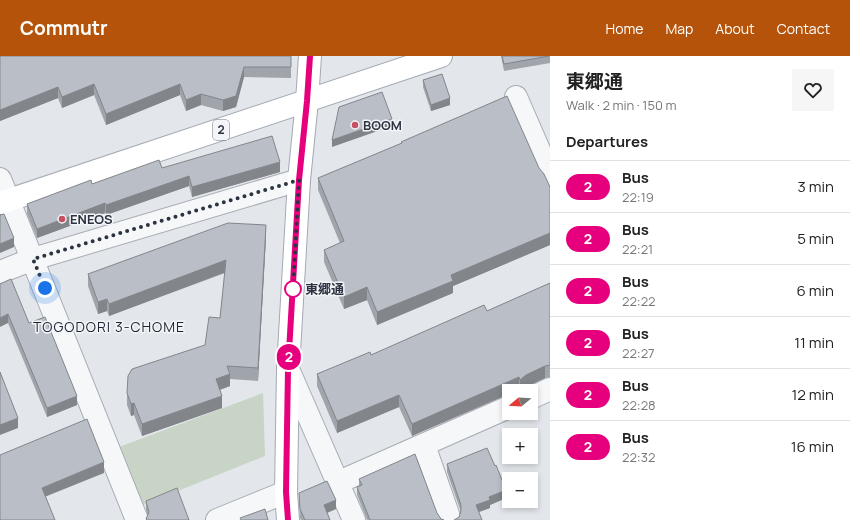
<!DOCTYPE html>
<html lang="en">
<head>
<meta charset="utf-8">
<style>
  :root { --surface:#fff; --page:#f6f6f6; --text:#222; --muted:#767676; --line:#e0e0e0; --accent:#b45309 }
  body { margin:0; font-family:Manrope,"Noto Sans JP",sans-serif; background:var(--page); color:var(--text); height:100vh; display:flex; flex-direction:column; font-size:15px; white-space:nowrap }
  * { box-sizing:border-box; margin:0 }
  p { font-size:13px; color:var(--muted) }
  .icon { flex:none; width:22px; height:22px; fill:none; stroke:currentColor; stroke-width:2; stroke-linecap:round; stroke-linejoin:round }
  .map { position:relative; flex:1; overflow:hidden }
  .panel { display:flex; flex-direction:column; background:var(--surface); width:300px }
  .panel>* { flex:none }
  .badge { padding:0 8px; border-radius:13px; font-size:14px; line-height:26px }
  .needle { width:26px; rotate:252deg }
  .controls { position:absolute; left:502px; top:328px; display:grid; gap:8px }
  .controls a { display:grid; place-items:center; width:36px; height:36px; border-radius:0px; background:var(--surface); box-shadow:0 2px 6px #0003; font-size:20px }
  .you { position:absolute; width:20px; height:20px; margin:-10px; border:3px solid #fff; border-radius:50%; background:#1a73e8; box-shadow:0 0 0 6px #1a73e833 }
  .map>.badge { position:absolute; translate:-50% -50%; box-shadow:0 0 0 2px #fff }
  h2 { padding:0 16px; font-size:15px; line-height:36px }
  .round { display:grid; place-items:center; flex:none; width:42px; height:42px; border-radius:0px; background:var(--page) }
  .summary { display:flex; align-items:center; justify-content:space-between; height:68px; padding:0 16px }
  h1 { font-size:19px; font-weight:700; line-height:30px }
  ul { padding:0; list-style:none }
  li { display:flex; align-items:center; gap:12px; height:52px; padding:0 16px; border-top:1px solid var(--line) }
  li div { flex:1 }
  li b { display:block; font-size:15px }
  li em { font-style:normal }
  li .badge { min-width:44px; font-weight:700; text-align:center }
  header { display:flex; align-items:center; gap:24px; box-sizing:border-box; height:56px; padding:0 20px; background:var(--accent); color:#fff }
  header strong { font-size:19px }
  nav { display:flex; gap:22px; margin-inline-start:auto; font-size:14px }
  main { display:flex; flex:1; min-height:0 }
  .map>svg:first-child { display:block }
  .green { fill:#c8d4c5 }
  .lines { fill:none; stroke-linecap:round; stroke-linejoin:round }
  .minor-casing { stroke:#a8adb4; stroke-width:24 }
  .major-casing { stroke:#a3aab5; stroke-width:24 }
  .minor { stroke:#f5f7f9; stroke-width:22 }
  .major { stroke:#fff; stroke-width:22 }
  .wall { fill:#a0a4ab }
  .shaded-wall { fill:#82868b }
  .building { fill:#babfc7; stroke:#82868b }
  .line-casing { stroke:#fff; stroke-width:9 }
  .line { stroke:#e6007e; stroke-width:6 }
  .walk { stroke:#2c3441; stroke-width:4; stroke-dasharray:0 7.2 }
  .poi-dot { fill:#c65162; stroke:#f3f5f8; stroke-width:1.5 }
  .stop-dot { fill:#fff; stroke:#e6007e; stroke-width:2 }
  .labels { text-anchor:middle; stroke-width:3; stroke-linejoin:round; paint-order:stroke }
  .shield { fill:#f3f5f8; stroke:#686e78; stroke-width:1 }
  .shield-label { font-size:12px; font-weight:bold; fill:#2c3441 }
  .poi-label { font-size:13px; font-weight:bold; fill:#2c3441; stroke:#f3f5f8; text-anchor:start }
  .stop-label { font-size:13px; font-weight:bold; fill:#2c3441; stroke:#f3f5f8; text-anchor:start }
  .neighbourhood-label { font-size:14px; letter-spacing:1px; fill:#1e2532; stroke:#f3f5f8 }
</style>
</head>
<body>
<header>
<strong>Commutr</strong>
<nav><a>Home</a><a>Map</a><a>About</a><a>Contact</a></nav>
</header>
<main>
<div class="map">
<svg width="550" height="464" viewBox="0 0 550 464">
  <rect width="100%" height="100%" fill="#e3e6ea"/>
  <!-- green -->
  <path class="green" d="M263 337 265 400 143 449 119 391Z"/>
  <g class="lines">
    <!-- minor casing -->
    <g class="minor-casing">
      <path id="minor" d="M516 41 550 119
        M0 123 137 464
        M0 216 33 203 299 124
        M288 313 354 464
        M531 342 550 333
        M424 389 449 461
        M339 426 509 351
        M217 464 286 436"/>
    </g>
    <!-- major casing -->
    <g class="major-casing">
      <path id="major" d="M0 147 441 0
        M288 464 286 436 288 313 299 124 307 45 310 0"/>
    </g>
    <!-- minor -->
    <use href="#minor" class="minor"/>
    <!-- major -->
    <use href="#major" class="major"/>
  </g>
  <!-- wall -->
  <path class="wall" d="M0 0H291V22L244 21 236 51 223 55 201 49 186 55 180 39 106 69 94 39 62 52 58 42 0 65Z
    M501 0H550V7L504 15Z
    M423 24 450 49 431 55 423 31Z
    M401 86 539 112 550 131V189L453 230V237L377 269 367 244 344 253 324 206V194L340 187 318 134V122L401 88Z
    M162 112 280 116 192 141 189 130 106 159 105 157 37 182 27 158V148L92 128Z
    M266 181 258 325 230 323V330L220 334 222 352 142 380 134 359 131 360 127 349V337L205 289 220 262 225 217 109 260 107 255 98 258 88 230V218Z
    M550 227V321L545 322 526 331 521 335H520L519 333 515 335H509L412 380 399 351 337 377 317 330V318L371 299 487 255Z
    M0 228 29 267 77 349 47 361 8 267Z
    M447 408 506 442 490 449V452L479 456 459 461 461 456 447 416Z
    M359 423 437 457 441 463 444 464H367L357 439V431L359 430Z
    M299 437 336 453 327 457 330 464H301L300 462Z
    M146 445 189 464H146L148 460 146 454Z"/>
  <!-- shaded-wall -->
  <path class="shaded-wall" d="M244 11V21L236 51 223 55V44Z
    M94 28V39L62 52V41Z
    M180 28V39L106 69V58Z
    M58 31V42L0 65V54Z
    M201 38V49L186 55V44Z
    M450 42V49L431 55V49Z
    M392 63V70L332 91V84Z
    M280 106V116L192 141V131Z
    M189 120V130L106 159V149Z
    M105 147V157L37 182V173Z
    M266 169V181L258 325V312Z
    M550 177V189L453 230V237L377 269V256L451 219Z
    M14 182V191L0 197V188Z
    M226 204V216L109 260V248Z
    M367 231V244L344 253V241Z
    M107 243V255L98 258V246Z
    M8 258V267L0 271V262Z
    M545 310V322L526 331 520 335V324L526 319Z
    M230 318V330L216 335V323Z
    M519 321V333L515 335H509V338L412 380V368Z
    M399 339V351L337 377V365Z
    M77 340V349L47 361V352Z
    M222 340V352L142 380V368Z
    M134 347V359L131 360V348Z
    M18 362V372L0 379V369Z
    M104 406V417L42 442V432Z
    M506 434V442L490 449V452L476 457V449L489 441Z
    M336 444V453L324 458V449Z"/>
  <!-- building -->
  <path class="building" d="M0 0H291V11H244L236 40 223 44 201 38 186 44 180 28 106 58 94 28 62 41 58 31 0 54Z
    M502 0H549L504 8Z
    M442 18 450 42 431 49 423 24Z
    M382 36 392 63 332 84 339 51Z
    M507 40 539 112 544 118 550 131V177L451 219 453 225 377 256 367 231 344 241 324 194 344 185 318 122 402 87 401 86Z
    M272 80 280 106 192 131 189 120 106 149 105 147 37 173 27 148 91 124 92 128 159 104 162 112Z
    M4 158 14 182 0 188V159Z
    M228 167 266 169 258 312 227 310 230 318 216 323 222 340 142 368 134 347 131 348 127 337 128 320 132 313 205 289 209 261 220 262 226 204 109 248 107 243 98 246 88 218Z
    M11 223 29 267 45 261 77 340 47 352 8 258 0 262V228Z
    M550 227V309L545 310 526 319 520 324 519 321 412 368 399 339 337 365 317 318 370 296 371 299 484 249 487 255Z
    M0 316 18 362 0 369Z
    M87 363 104 406 42 432 55 464H0V399Z
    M487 392 495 410 496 409 506 434 489 441 490 444 476 449 482 464H454L459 461 461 455V449L447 408Z
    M415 398 437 457 441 463 444 464H370L357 431 362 429 359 423Z
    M327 425 336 444 324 449 330 464H305L300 453 299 437Z
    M177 432 189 464H147L146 463 149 456 146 445Z
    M265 453 268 464H241L240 462Z"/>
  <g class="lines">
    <!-- line casing -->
    <g class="line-casing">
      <path id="line" d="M288 464 286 436 288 313 299 124 307 45 310 0"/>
    </g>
    <!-- line -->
    <use href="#line" class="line"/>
    <!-- walk -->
    <path class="walk" d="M45 232 33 203 299 124 293 234V233"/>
  </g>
  <!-- markers -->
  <g class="poi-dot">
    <circle cx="355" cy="69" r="4"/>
    <circle cx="62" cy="163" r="4"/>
  </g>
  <circle class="stop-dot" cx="293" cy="233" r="8"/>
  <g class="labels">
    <!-- shield labels -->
    <rect class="shield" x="213" y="64" width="16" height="20" rx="3"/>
    <g class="shield-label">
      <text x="221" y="78">2</text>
    </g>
    <!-- poi labels -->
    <g class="poi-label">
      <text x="363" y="74">BOOM</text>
      <text x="70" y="168">ENEOS</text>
    </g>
    <!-- stop labels -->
    <g class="stop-label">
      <text x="305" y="238">東郷通</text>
    </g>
    <!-- neighbourhood labels -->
    <g class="neighbourhood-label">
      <text x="109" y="276">TOGODORI 3-CHOME</text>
    </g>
  </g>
</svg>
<div class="controls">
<a><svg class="needle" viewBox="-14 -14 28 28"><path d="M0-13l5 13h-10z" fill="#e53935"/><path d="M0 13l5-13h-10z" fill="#767676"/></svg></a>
<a>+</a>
<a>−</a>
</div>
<div class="you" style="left:45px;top:232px"></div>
<b class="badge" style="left:289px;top:301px;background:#e6007e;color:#fff">2</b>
</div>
<section class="panel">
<div class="summary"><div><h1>東郷通</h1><p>Walk · 2 min · 150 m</p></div><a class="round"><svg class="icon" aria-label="heart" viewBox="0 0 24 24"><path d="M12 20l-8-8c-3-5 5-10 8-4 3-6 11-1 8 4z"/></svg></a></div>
<h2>Departures</h2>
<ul>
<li><span class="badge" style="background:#e6007e;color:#fff">2</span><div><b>Bus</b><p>22:19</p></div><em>3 min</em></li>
<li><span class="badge" style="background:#e6007e;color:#fff">2</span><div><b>Bus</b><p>22:21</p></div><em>5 min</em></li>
<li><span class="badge" style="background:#e6007e;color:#fff">2</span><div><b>Bus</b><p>22:22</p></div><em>6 min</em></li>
<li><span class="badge" style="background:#e6007e;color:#fff">2</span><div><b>Bus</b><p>22:27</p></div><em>11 min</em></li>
<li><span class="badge" style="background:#e6007e;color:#fff">2</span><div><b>Bus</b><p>22:28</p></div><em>12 min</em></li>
<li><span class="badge" style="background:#e6007e;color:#fff">2</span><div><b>Bus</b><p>22:32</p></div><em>16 min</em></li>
</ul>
</section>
</main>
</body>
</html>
